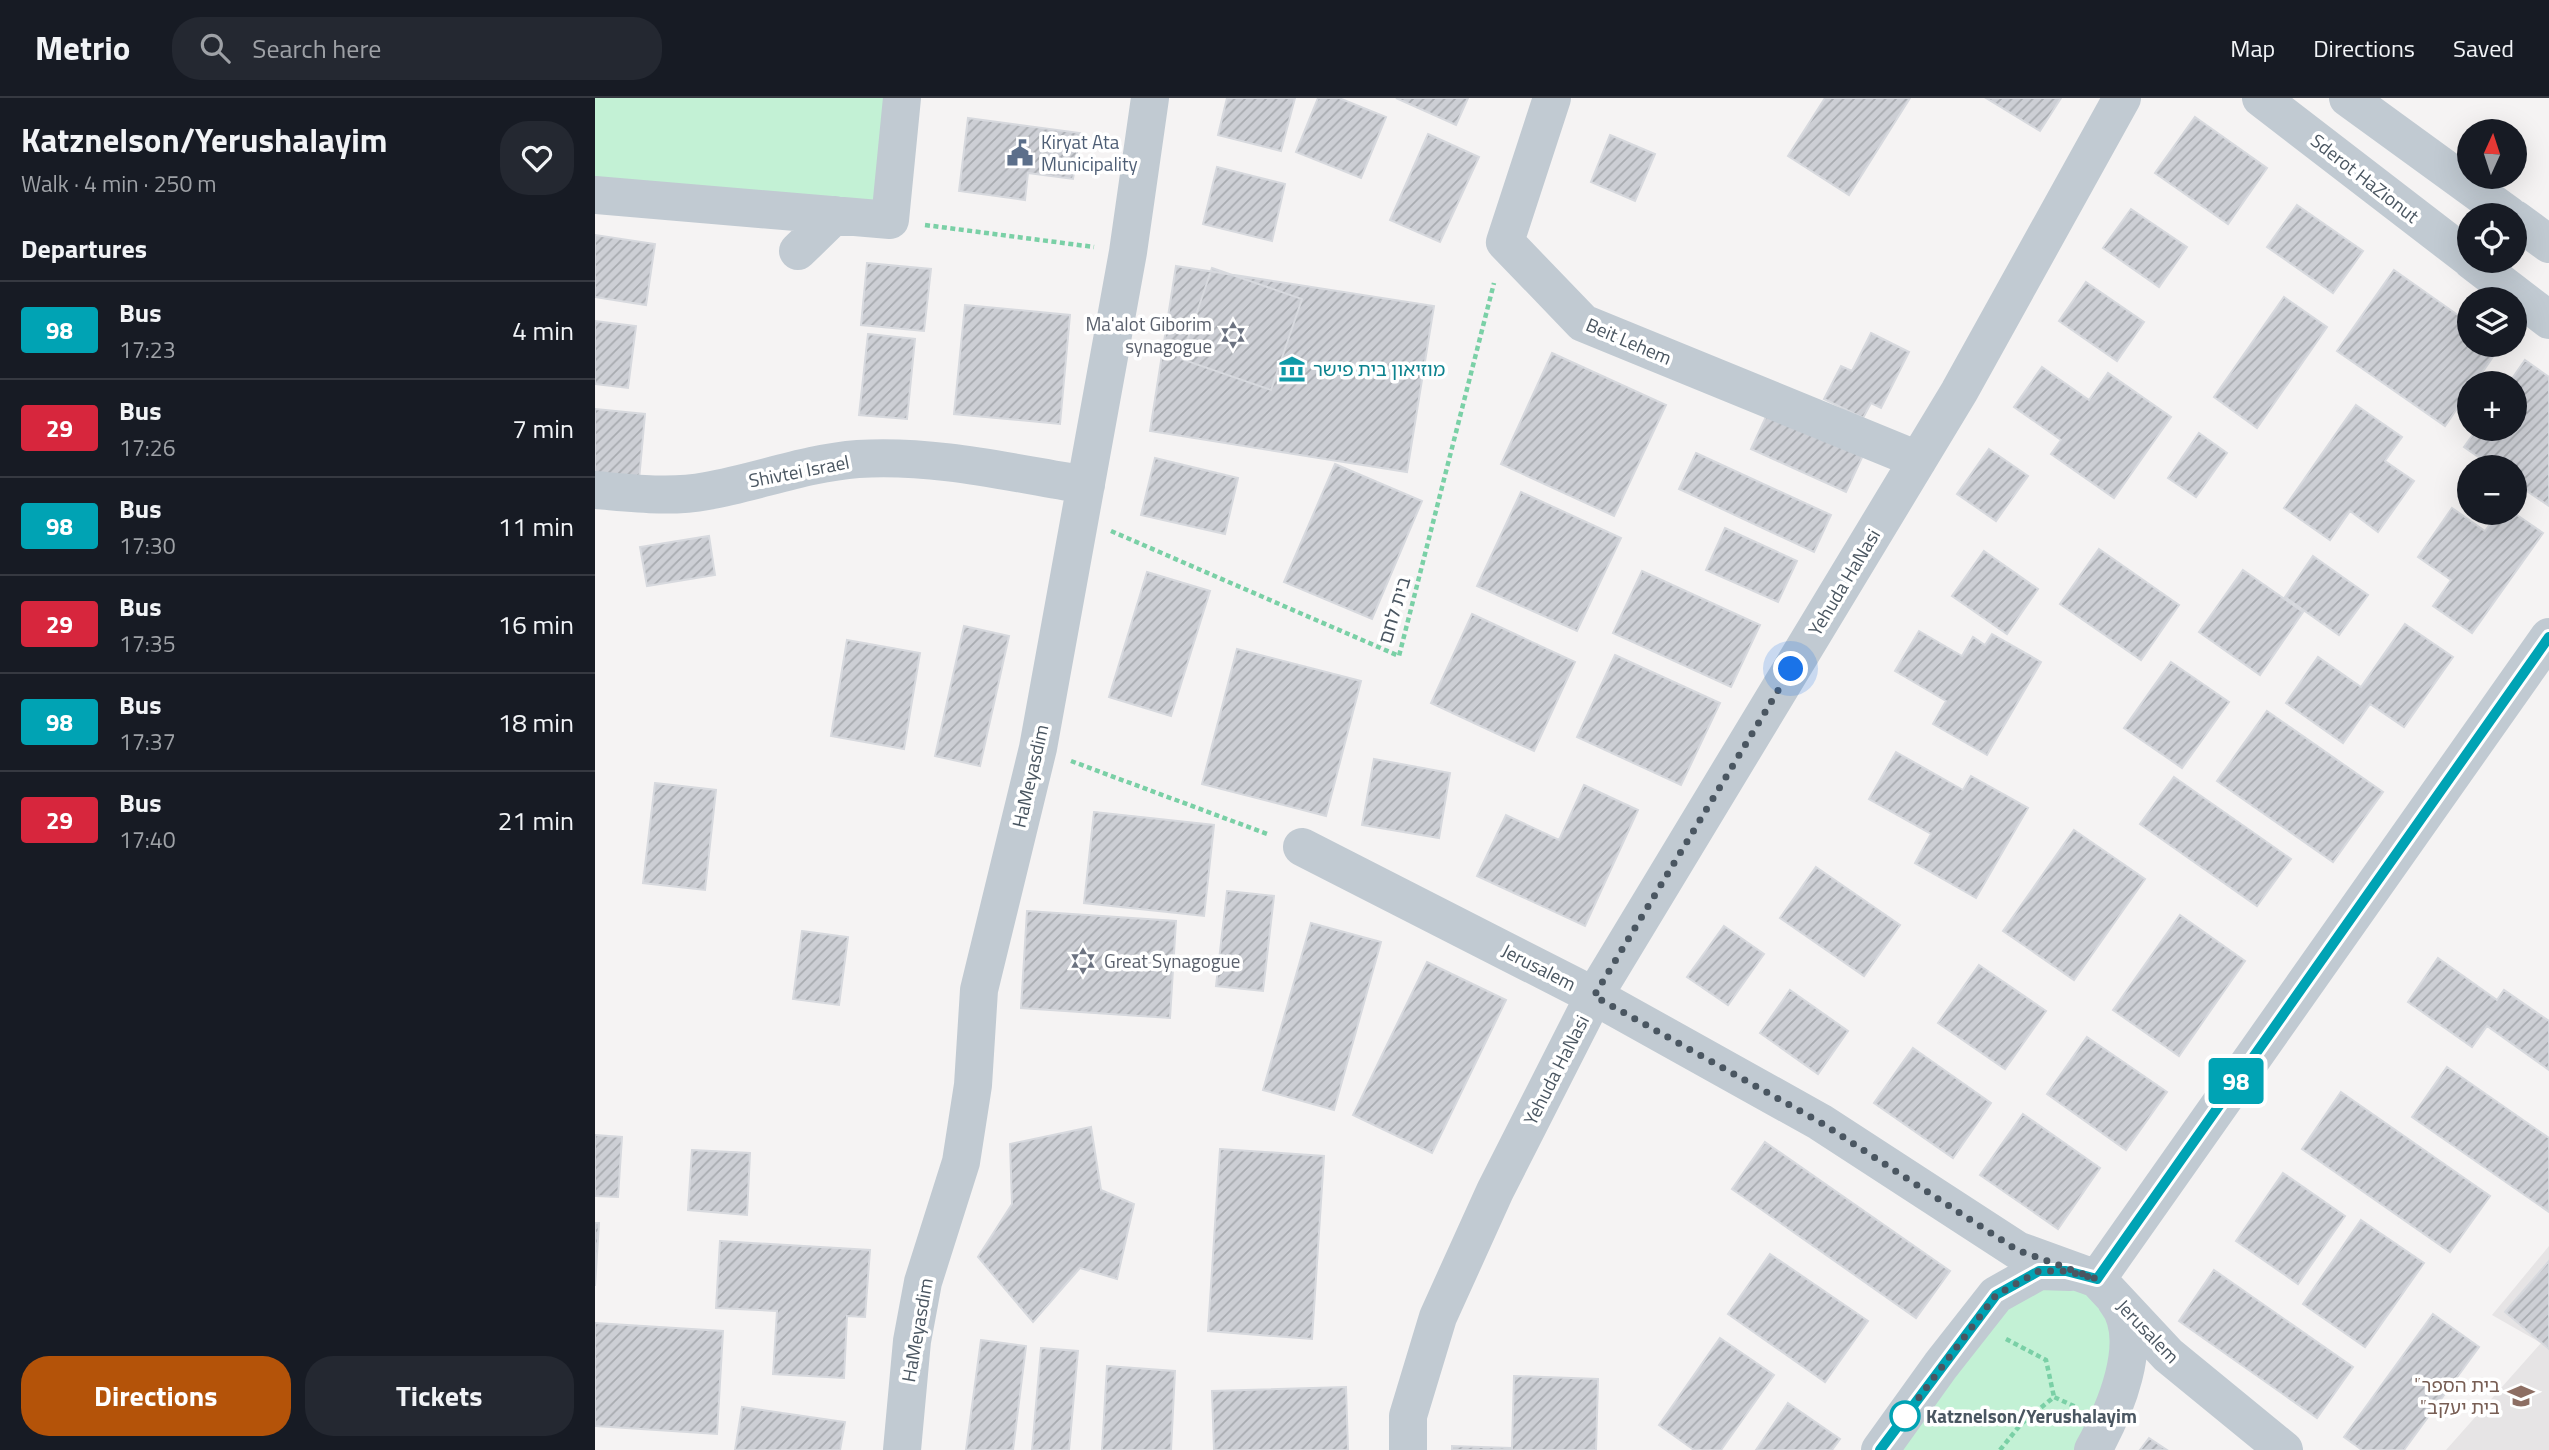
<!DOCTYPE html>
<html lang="en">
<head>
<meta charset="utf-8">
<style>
  :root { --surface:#171b24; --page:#242831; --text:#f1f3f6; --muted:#9ea1a6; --line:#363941; --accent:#b45309 }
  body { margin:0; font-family:"Titillium Web","Noto Sans Hebrew",sans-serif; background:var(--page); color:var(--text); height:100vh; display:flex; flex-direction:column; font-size:26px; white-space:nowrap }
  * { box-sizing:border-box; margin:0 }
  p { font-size:23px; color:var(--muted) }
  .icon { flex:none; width:38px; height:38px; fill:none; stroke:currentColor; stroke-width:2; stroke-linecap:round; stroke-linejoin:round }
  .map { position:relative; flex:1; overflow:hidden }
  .sheet { display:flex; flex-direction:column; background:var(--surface); width:595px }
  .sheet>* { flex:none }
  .badge { padding:0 14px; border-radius:5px; font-size:24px; line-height:46px }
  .needle { width:46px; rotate:3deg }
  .fabs { position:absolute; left:1862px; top:21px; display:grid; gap:14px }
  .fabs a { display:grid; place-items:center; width:70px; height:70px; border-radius:50%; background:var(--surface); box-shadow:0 7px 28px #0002; font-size:35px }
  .you { position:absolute; width:35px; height:35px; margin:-18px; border:5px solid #fff; border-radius:50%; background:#1a73e8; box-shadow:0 0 0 10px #1a73e833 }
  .map>.badge { position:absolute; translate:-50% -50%; box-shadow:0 0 0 4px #fff }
  h2 { padding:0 21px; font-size:26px; line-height:63px }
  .round { display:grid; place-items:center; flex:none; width:74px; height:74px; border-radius:28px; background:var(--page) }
  .head { display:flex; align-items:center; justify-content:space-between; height:119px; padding:0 21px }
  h1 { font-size:33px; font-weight:700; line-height:52px }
  .button { display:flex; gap:14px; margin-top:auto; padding:14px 21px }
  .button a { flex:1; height:80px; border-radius:28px; background:var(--accent); color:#fff; font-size:28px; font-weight:700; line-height:80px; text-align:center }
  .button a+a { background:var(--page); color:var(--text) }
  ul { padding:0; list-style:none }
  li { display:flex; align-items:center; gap:21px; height:98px; padding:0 21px; border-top:2px solid var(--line) }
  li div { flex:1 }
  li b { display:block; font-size:26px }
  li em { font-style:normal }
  li .badge { min-width:77px; font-weight:700; text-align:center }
  header { display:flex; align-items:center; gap:42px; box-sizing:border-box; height:98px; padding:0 35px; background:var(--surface); border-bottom:2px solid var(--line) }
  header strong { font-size:33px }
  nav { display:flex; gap:38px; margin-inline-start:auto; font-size:24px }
  .search { width:490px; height:63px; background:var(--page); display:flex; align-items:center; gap:18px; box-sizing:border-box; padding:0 24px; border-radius:28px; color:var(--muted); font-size:26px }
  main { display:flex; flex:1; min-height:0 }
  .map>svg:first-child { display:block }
  .education { fill:#e6e4e5 }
  .park { fill:#c3f1d5 }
  .building { fill:url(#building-hatch); stroke:#d7d9de; stroke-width:2 }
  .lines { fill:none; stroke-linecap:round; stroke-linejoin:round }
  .path { stroke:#7ad0a6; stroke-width:4.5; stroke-dasharray:5 3.5; stroke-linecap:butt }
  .minor { stroke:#c1cad2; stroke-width:38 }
  .line-casing { stroke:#fff; stroke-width:16 }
  .line { stroke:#00a3b4; stroke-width:10 }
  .walk { stroke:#4a5661; stroke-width:7; stroke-dasharray:0 12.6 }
  .stop-dot { fill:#fff; stroke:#00a3b4; stroke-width:3.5 }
  .labels { text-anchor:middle; stroke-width:7; stroke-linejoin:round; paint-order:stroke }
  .service-label { font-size:19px; fill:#4e5e75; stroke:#fff; text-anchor:start }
  .street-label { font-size:19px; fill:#4a5661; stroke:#fff }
  .worship-label { font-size:19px; fill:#5b616d; stroke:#fff; text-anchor:end }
  .culture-label { font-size:19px; fill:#0d838f; stroke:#fff; text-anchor:start }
  .education-label { font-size:19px; fill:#785e54; stroke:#fff; text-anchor:end }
  .stop-label { font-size:19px; font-weight:bold; fill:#4a5661; stroke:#fff; text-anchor:start }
</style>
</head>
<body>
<header>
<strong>Metrio</strong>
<div class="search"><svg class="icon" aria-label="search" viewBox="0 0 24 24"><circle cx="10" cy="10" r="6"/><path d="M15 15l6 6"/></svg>Search here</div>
<nav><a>Map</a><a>Directions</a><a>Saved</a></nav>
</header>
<main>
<section class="sheet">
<div class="head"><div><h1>Katznelson/Yerushalayim</h1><p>Walk · 4 min · 250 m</p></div><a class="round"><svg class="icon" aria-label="heart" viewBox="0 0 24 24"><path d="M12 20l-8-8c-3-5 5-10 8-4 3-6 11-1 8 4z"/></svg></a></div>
<h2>Departures</h2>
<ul>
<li><span class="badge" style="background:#00a3b4;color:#fff">98</span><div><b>Bus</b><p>17:23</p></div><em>4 min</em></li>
<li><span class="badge" style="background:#d7263d;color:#fff">29</span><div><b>Bus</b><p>17:26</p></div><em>7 min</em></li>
<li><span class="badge" style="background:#00a3b4;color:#fff">98</span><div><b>Bus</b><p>17:30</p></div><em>11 min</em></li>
<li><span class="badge" style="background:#d7263d;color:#fff">29</span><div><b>Bus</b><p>17:35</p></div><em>16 min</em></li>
<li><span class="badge" style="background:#00a3b4;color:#fff">98</span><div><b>Bus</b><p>17:37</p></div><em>18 min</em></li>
<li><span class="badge" style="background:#d7263d;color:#fff">29</span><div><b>Bus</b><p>17:40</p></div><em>21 min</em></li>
</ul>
<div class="button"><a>Directions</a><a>Tickets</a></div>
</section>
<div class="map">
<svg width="1954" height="1352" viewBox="0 0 1954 1352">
  <defs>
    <pattern id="building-hatch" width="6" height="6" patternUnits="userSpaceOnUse" patternTransform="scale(1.75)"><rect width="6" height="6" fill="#cdcfd5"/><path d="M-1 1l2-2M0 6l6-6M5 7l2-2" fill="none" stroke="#a8abb0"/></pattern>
  </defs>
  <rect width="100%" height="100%" fill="#f5f3f3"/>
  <!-- education -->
  <path class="education" d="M1954 1148V1352H1851L1946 1245 1897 1217Z"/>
  <!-- park -->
  <path class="park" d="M0 0H299L289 109 0 85Z
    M1473 1177 1528 1232 1493 1352H1289L1404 1200Z"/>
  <!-- building -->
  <path class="building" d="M632 0H700L686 53 623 37Z
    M723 0H744L791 19 766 80 701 54Z
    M801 0H873L861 27Z
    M1230 0H1315L1254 97 1193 58Z
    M1391 0H1466L1445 33Z
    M1600 19 1672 70 1633 126 1560 75Z
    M373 20 485 35 478 81 433 75 430 102 364 93Z
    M833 36 884 59 845 144 795 122Z
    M1015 37 1060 56 1040 103 996 84Z
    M622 69 690 86 677 143 608 126Z
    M1702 107 1768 153 1738 195 1672 149Z
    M1536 111 1592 149 1564 189 1508 150Z
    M0 137 60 146 51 207 0 199Z
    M272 165 336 171 329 233 266 227Z
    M581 168 839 208 812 374 555 333Z
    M617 170 707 201 676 292 586 261Z
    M1799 172 1874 225V247H1906L1880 285H1874V293L1850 328 1742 253Z
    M1491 184 1549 224 1522 263 1464 223Z
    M1689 199 1732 229 1662 330 1619 299Z
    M370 207 475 217 465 326 359 316Z
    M0 223 41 228 33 290 0 286Z
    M1276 235 1314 254 1286 310 1276 305 1268 320 1229 301 1246 268 1257 273Z
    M273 236 320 241 312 321 264 317Z
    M957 255 1071 307 1019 418 906 366Z
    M1930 262 1954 279V408L1920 385V369H1898L1869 349 1882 331H1920V285H1914Z
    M1447 269 1494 302 1513 275 1576 319 1519 400 1456 356 1466 342 1419 309Z
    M1761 307 1807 339 1790 363 1819 383 1783 434 1755 413 1735 442 1689 410Z
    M1175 310 1270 353 1251 394 1156 351Z
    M0 311 50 316 44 382 0 378Z
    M1604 335 1632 355 1601 399 1573 380Z
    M1394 351 1433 378 1401 423 1362 396Z
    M1101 355 1236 417 1219 454 1084 391Z
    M560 360 643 380 630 436 546 417Z
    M740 366 827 403 777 521 689 484Z
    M926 394 1026 440 982 533 882 488Z
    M1857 410 1890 433 1903 415H1919L1948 435 1877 535 1838 508 1856 482 1823 459Z
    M1130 430 1202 463 1183 504 1111 472Z
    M114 438 120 477 52 488 45 449Z
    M1504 451 1584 507 1546 562 1465 506Z
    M1389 453 1443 491 1412 536 1357 498Z
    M1718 458 1773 497 1744 537 1690 499Z
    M1648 472 1708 514 1665 577 1604 534Z
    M1047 473 1165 527 1136 589 1018 535Z
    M552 474 615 493 576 618 514 599Z
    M877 516 980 564 939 653 836 605Z
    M1810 526 1858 559 1809 629 1775 606 1748 645 1691 605 1723 559 1766 589Z
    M369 528 414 538 385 668 340 658Z
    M1324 533 1367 558 1378 539 1390 547 1397 536 1446 564 1392 657 1338 626 1351 603 1300 573Z
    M252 542 325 555 309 651 236 638Z
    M642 551 766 583 731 718 607 686Z
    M1020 557 1125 605 1086 687 982 639Z
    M1576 564 1634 604 1587 670 1529 630Z
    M1672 613 1788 694 1738 764 1622 683Z
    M1301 654 1368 692 1376 678 1433 710 1381 800 1320 765 1336 736 1274 701Z
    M779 661 855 675 844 740 767 727Z
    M1579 679 1696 761 1662 808 1545 726Z
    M60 685 121 692 110 792 48 785Z
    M989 687 1043 712 990 828 882 778 911 717 964 742Z
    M499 714 619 727 609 818 489 805Z
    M1479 732 1550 781 1479 882 1408 833Z
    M1221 769 1305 827 1269 878 1185 820Z
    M632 793 679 798 668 893 621 888Z
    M432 813 581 823 575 920 426 910Z
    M1585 817 1650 863 1584 958 1518 912Z
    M716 825 786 844 739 1012 668 992Z
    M1129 828 1169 856 1133 907 1092 879Z
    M207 833 253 839 244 907 198 901Z
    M1843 860 1902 902 1909 892 1954 923V972L1892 928 1877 949 1813 904Z
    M832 864 911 902 837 1055 758 1017Z
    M1384 867 1451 913 1410 971 1343 925Z
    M1195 892 1253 933 1223 976 1165 935Z
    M1492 939 1572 994 1531 1052 1452 996Z
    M1318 950 1396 1005 1358 1060 1279 1005Z
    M1852 969 1954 1040V1114L1817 1019Z
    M1746 994 1895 1098 1855 1154 1707 1051Z
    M1428 1016 1505 1070 1463 1131 1385 1077Z
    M496 1029 506 1092 539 1106 522 1181 485 1170 438 1224 383 1159 417 1106 415 1046Z
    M0 1037 27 1039 23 1099 0 1098Z
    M1170 1044 1355 1173 1321 1220 1137 1091Z
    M625 1051 729 1058 717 1241 613 1233Z
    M97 1052 155 1055 152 1117 93 1112Z
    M1688 1075 1750 1118 1703 1186 1641 1143Z
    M1766 1122 1829 1165 1770 1249 1708 1206Z
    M0 1125H4L0 1188Z
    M125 1143 275 1152 270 1219 252 1218 249 1280 178 1276 182 1213 121 1210Z
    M1175 1156 1273 1223 1230 1284 1133 1216Z
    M1954 1163V1251L1910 1214Z
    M1619 1172 1758 1269 1722 1320 1584 1223Z
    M1838 1216 1884 1249 1809 1352H1767L1749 1339Z
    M0 1225 128 1233 122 1336 0 1328Z
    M1125 1240 1179 1277 1126 1352H1099L1064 1327Z
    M386 1242 431 1248 418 1352H371Z
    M446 1250 483 1253 474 1352H437Z
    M512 1268 580 1273 576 1352H507Z
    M919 1278 1003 1281 1001 1352H857V1348L917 1350Z
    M751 1289 753 1352H619L617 1293Z
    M1193 1305 1245 1341 1237 1352H1161Z
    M147 1309 250 1324 245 1352H140Z
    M1554 1340 1572 1352H1545Z"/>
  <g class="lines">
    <!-- path -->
    <path class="path" d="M330 127 499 149
      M516 433 804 558 899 185
      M476 663 675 737
      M1411 1241 1451 1262 1459 1299
      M1405 1352 1426 1326 1459 1299 1481 1309"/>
    <!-- minor -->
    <path class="minor" d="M957 0 910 144 988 225 1323 362
      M1666 0 1874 160
      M1753 0 1914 117
      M0 97 295 122 307 0
      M1920 121 1954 146
      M203 153 240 117
      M1877 163 1954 222
      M0 392C37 395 75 400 112 393 163 384 211 365 263 361 339 356 417 375 491 387
      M707 749 999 898 1225 1024 1422 1152 1502 1181 1573 1257 1689 1352
      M1502 1181 1954 539
      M307 1352 317 1243 328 1184 366 1064 378 987 384 892 443 650 533 154 555 0
      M813 1352V1318L843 1219 900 1093 999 898 1364 294 1527 0
      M1285 1352 1346 1267 1401 1197 1444 1173 1475 1174
      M1498 1352C1518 1316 1552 1242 1521 1203"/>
  </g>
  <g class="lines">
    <!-- line casing -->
    <g class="line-casing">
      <path id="line" d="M1285 1352 1401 1197 1444 1173H1471L1502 1181 1954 539"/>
    </g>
    <!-- line -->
    <use href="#line" class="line"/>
    <!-- walk -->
    <path class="walk" d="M1196 571 999 898 1225 1024 1422 1152 1502 1181 1471 1173H1444L1401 1197 1310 1318"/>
  </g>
  <!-- icons -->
  <defs>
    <g id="civic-bare" transform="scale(2.1)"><path d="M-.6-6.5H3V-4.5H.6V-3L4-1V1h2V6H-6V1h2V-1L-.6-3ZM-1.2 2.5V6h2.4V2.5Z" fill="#5c6f8a" stroke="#fff" stroke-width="2.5" paint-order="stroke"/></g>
    <g id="synagogue-bare" transform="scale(2.1)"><path d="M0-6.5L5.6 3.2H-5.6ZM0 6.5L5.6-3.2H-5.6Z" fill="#6b7280" stroke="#fff" stroke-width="2.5" paint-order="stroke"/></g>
    <g id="museum-bare" transform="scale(2.1)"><path d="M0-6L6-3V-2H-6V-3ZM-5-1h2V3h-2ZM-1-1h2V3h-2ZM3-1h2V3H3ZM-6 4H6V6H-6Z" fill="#0f9aa8" stroke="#fff" stroke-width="2.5" paint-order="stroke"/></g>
    <g id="school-bare" transform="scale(2.1)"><path d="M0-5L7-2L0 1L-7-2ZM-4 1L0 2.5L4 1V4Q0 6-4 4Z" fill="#8d6e63" stroke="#fff" stroke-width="2.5" paint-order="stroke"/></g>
  </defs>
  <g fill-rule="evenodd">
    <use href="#civic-bare" x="425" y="55"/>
    <use href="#synagogue-bare" x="638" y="237"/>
    <use href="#museum-bare" x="697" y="271"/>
    <use href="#synagogue-bare" x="488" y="863"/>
    <use href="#school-bare" x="1926" y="1298"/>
  </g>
  <!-- markers -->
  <circle class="stop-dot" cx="1310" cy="1318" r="14"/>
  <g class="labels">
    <!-- service labels -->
    <g class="service-label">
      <text x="446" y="51">Kiryat Ata<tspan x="446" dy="22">Municipality</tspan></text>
    </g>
    <!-- street labels -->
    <g class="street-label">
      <text transform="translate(1770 80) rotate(38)" y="7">Sderot HaZionut</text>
      <text transform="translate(1034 243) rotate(23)" y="7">Beit Lehem</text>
      <text transform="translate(204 373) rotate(-11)" y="7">Shivtei Israel</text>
      <text transform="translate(1249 484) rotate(-59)" y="7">Yehuda HaNasi</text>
      <text transform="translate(799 512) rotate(-73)" y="7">בית לחם</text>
      <text transform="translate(435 678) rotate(-77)" y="7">HaMeyasdim</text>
      <text transform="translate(944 869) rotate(27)" y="7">Jerusalem</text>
      <text transform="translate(961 972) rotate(-63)" y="7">Yehuda HaNasi</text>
      <text transform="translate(322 1232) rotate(-80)" y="7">HaMeyasdim</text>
      <text transform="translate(1553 1233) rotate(46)" y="7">Jerusalem</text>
    </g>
    <!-- worship labels -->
    <g class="worship-label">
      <text x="617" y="233">Ma'alot Giborim<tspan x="617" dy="22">synagogue</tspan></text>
      <text x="509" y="870" text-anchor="start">Great Synagogue</text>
    </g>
    <!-- culture labels -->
    <g class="culture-label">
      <text x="718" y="278">מוזיאון בית פישר</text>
    </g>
    <!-- education labels -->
    <g class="education-label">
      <text x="1905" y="1294">"בית הספר<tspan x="1905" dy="22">"בית יעקב</tspan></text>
    </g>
    <!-- stop labels -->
    <g class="stop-label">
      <text x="1331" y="1325">Katznelson/Yerushalayim</text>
    </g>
  </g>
</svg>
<div class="fabs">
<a><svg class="needle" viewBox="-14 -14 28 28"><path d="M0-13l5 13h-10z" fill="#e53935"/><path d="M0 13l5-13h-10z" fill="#9ea1a6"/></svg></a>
<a><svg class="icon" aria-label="locate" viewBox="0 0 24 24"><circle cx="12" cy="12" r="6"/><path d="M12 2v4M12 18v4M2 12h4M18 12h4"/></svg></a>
<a><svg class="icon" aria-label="layers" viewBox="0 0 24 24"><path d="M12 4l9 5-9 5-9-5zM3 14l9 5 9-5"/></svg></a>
<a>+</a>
<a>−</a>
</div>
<div class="you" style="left:1196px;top:571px"></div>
<b class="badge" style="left:1641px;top:983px;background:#00a3b4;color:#fff">98</b>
</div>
</main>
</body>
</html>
